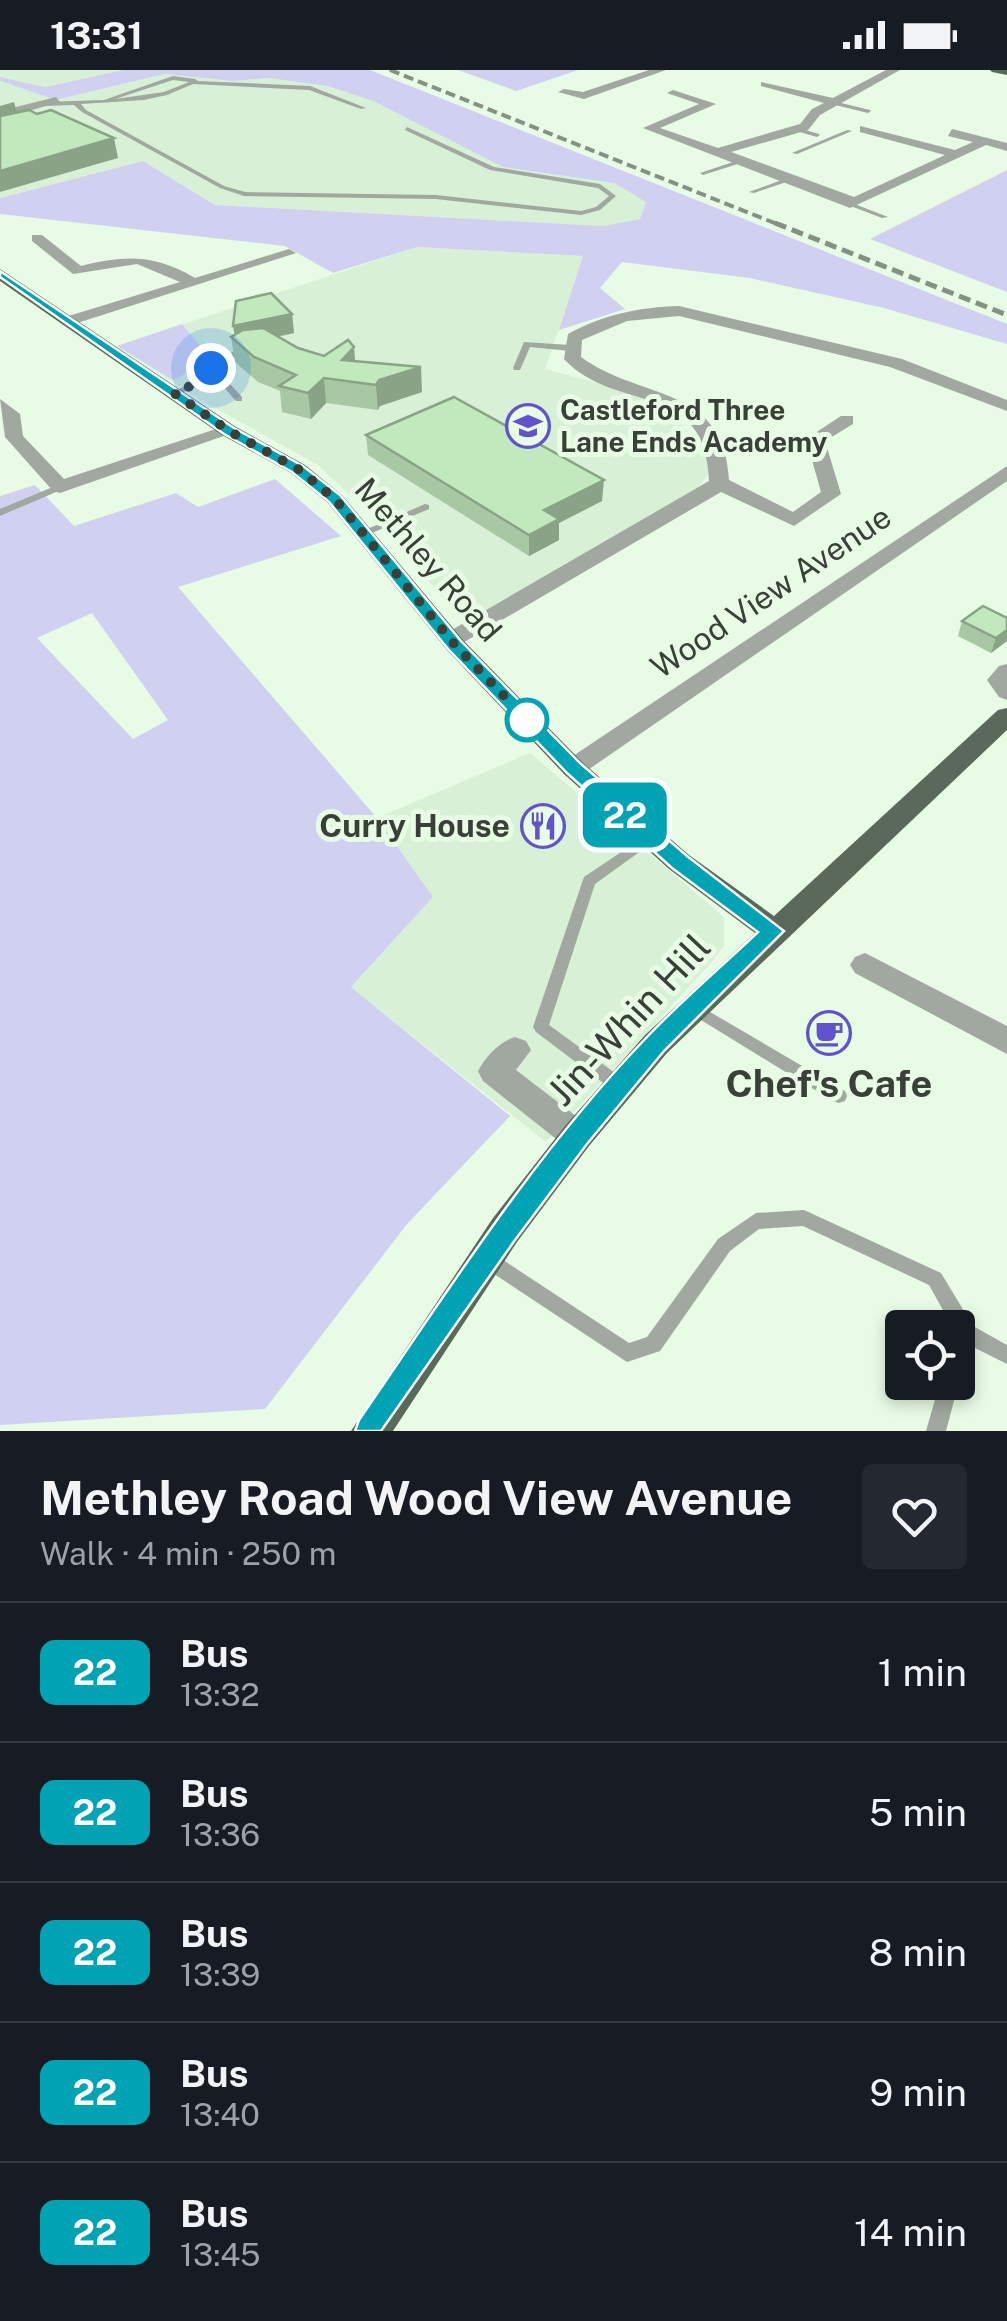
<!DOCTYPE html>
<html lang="en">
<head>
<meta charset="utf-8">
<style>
  :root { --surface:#171b24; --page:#242831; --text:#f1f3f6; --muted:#9ea1a6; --line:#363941 }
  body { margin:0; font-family:"Public Sans",sans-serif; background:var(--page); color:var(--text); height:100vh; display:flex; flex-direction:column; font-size:38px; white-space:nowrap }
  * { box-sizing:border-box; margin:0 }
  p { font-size:32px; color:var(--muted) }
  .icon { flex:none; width:55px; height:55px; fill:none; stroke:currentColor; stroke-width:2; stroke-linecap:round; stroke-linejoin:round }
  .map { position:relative; height:1361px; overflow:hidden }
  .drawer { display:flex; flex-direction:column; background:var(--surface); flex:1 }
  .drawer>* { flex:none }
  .badge { padding:0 20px; border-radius:15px; font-size:35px; line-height:65px }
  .controls { position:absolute; left:885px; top:1240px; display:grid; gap:20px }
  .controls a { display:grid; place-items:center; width:90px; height:90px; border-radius:10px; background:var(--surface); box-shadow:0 5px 15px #0003; font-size:50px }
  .you { position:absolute; width:50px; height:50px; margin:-25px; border:8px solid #fff; border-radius:50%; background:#1a73e8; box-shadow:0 0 0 15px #1a73e833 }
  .map>.badge { position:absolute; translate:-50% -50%; box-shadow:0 0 0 5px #fff }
  .round { display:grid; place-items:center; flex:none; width:105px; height:105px; border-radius:10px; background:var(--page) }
  .summary { display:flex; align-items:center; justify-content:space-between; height:170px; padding:0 40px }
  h1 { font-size:48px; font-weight:700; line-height:75px }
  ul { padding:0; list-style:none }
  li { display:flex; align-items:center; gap:30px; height:140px; padding:0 40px; border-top:2px solid var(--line) }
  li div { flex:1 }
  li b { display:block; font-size:38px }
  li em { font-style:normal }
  li .badge { min-width:110px; font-weight:700; text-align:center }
  .status { display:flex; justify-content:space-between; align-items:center; height:70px; padding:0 50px; background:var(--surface); direction:ltr }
  .status svg { height:28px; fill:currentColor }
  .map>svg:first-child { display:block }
  .built { fill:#d8f0d5 }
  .green { fill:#d0d1f1; fill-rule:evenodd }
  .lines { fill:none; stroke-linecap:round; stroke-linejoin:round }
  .lane { fill:#a0a89f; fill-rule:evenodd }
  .street { fill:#a0a89f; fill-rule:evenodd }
  .primary { fill:#5a6959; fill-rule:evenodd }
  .rail-far1 { stroke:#859283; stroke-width:4; stroke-dasharray:10 5; stroke-linecap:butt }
  .rail { stroke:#859283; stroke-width:5; stroke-dasharray:12 6; stroke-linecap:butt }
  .wall { fill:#a7c8a3 }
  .shaded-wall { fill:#88a385 }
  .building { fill:#c2e9be; stroke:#88a385; stroke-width:2.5 }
  .line { fill:#00a3b4; stroke:#fff; stroke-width:2.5 }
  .walk { stroke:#384037; stroke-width:10; stroke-dasharray:0 18 }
  .stop-dot { fill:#fff; stroke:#00a3b4; stroke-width:5 }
  .labels { text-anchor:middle; stroke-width:10; stroke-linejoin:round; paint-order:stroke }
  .far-poi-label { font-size:28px; font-weight:bold; fill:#384037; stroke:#e7fbe5; text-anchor:start }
  .street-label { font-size:32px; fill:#384037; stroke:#e7fbe5 }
  .poi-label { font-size:32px; font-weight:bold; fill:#384037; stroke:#e7fbe5; text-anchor:end }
  .near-street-label { font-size:38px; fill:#384037; stroke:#e7fbe5 }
  .near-poi-label { font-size:38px; font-weight:bold; fill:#384037; stroke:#e7fbe5 }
</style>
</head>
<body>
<div class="status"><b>13:31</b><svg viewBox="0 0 49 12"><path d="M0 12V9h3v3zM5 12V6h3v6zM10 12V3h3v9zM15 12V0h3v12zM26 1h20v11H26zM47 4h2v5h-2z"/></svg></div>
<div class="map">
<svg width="1007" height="1361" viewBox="0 0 1007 1361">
  <rect width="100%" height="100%" fill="#e7fbe5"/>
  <!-- built -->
  <path class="built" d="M0 0H123L45 17 0 7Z
    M164 4 233 11 269 8 327 16 373 31 503 97 614 113 647 132 640 149 604 156 215 135 143 91 0 128V11L56 30Z
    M417 177 584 186 545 299 639 324 675 345 707 387 708 404 699 417 481 548 461 549 377 451 318 395 199 329 117 276Z
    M530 683 724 847V876L710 894 546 1072 351 917 433 827 377 748Z"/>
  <!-- green -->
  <path class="green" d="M123 0H370L1007 254V274L884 238 750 208 622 192 600 218 625 239 559 260 583 186 417 177 333 203 285 176 0 144V128L143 91 215 135 604 156 640 149 646 132 614 113 503 97 373 31 327 16 269 8 233 11 164 4 56 30 0 11V7L45 17Z
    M458 0H578L516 21Z
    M1007 100V222L870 169Z
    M182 254 200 276 225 281C205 286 192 302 173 310L117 276Z
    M275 409 341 466 178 517 377 748 433 827 351 917 510 1046 407 1154 265 1339 0 1355V426L35 415 74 456 176 423 198 437ZM92 543 168 650 133 669 37 568Z"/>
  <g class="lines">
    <!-- lane -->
    <path class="lane" d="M173 6 195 9 198 11 310 16 366 38 361 39 309 20 193 14 167 25 144 30 81 34 86 40 224 116 245 122 436 125 581 141 596 137 609 126 598 118 490 100 405 60 407 57 494 97 600 114 616 126 600 140 581 145 436 129 244 126 220 118 82 42 74 35 43 36 40 34 43 32 104 30ZM173 10 189 12 164 22 115 29Z
      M833 31 870 40 871 41 868 43 831 34Z
      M795 57 819 64 820 65 817 67 793 60Z
      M847 60 852 61 797 84 792 83Z
      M742 89 744 92 703 105 700 103Z
      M790 107 793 109 792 110 754 123 749 122Z
      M848 133H852L888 147 882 148 848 135Z
      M524 272 570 275 574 278 570 281 530 277 520 300H514L513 298Z
      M242 277 249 279 216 299 242 327V331H236L216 308 177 325 170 323 212 304 207 298 208 296Z
      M60 414 63 415V419L0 446V439Z
      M425 434 429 435V439L367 465 363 466 358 463Z
      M651 762 656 764 658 767 656 770 595 814 549 955 626 1011 628 1016 626 1021 620 1023 614 1021 536 962 533 957 584 807Z
      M693 932 845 1021 847 1026 845 1031 839 1033 833 1031 688 942 685 938 688 934Z
      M804 1140 941 1203 973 1256 1007 1275V1294L971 1276 965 1297 958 1299V1258H953L929 1215 803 1156 759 1159 730 1181 660 1281 627 1292 482 1196 479 1190 482 1184 488 1181 494 1184 629 1273 647 1267 718 1169 756 1143Z
      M958 1307 959 1312 946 1361H926L940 1312H958Z"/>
    <!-- street -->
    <path class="street" d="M649 0H666L584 29 558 22 564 19 583 22Z
      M886 0H900L820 45 808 60 731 82 854 127 945 85 860 62V56L955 80 973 72 948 66 952 59 1007 73V81L986 75 850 138 643 58 699 34 667 23 673 20 716 34 660 58 718 78 800 54 812 39 824 33 761 16V12L833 28Z
      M56 27 60 32 0 49V41Z
      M32 165H42L81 196C126 185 154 184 195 208L289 179 296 183 68 256 62 254V248L180 212 137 194 73 204 32 171Z
      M679 236 902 289 1007 330V341L890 297 679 246 627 251 582 270 581 287C641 331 724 314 729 410L793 442 821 422 806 369 841 346H853V354L825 371 841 424 794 456 721 422 459 575H443L440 570 443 565 709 411C706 308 616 345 564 289L568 264C602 245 640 237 679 236Z
      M0 329 20 344 23 366 64 409 222 357H236L238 361 60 423 53 421 5 367Z
      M1007 396V411L582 704H564L560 698 564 692Z
      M1007 594V630L999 627 987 610 999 596Z
      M865 883 1007 956V984L855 903 850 895 855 887Z
      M515 967 526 971 531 980 516 1000 589 1056 593 1066 589 1076 577 1081 565 1076 483 1011 478 1001C486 986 499 972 515 967Z"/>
    <!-- primary -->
    <path class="primary" d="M990 0H1007V5L992 2Z
      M0 199 236 357 305 395 342 425 463 570 582 692 689 785 774 846 998 640 1007 638V660L667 983 589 1076 517 1172 393 1361H351L493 1148 565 1056 645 965 755 863 669 799 564 704 447 580 328 433 291 403 222 365 0 211Z"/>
    <!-- rail-far1 -->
    <path class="rail-far1" d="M390 0 782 156"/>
    <!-- rail -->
    <path class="rail" d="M775 153 1007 245"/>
  </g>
  <!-- wall -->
  <path class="wall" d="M292 244 294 263 278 267 298 278 324 286 355 291 422 322 380 336 378 340 326 333 311 349 282 342 280 321 258 312 235 292 231 267 235 265 233 256Z
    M366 365 602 431 559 453V470L529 486 368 385Z
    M1007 548V571L991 583 958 566 962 551Z"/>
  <!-- shaded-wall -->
  <path class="shaded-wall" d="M14 32 19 51 0 56V36Z
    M114 68 118 88 0 122V101Z
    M292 244 294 263 239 274 236 271 233 256Z
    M354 277 356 302 342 290Z
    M421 297 422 322 380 336 378 340 376 315 379 310Z
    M324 308 326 333 311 349 308 323Z
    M604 410 602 431 559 453V470L529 486V465L544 440Z
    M1007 560V571L991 583 996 568Z"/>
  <!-- building -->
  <path class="building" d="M29 40 37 44 51 40 114 68 0 101V46Z
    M271 223 292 244 233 256 236 231Z
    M263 258 298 278 324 286 348 270 354 277 342 290 421 297 379 310 376 315 324 308 308 323 279 316 296 305 254 287 231 267 243 260Z
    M454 327 604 410 544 440 559 449 529 465 366 365Z
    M983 536 1007 548V560L996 568 962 551Z"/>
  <!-- line -->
  <path class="line" d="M0 201 234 358 303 396 340 425 461 571 580 693 687 786 784 861 664 981 587 1074 515 1170 381 1361H355L359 1350C449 1219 536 1082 647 967 682 930 721 897 758 862L672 798 567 703 448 579 329 432 292 402 224 364 0 207Z"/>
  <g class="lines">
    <!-- walk -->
    <path class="walk" d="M211 298 214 306 174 323 229 361 298 399 335 429 455 575 527 650"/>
  </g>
  <!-- icons -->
  <defs>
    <g id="school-ring" transform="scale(2.25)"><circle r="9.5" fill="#e7fbe5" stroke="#6053cc" stroke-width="1.5"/><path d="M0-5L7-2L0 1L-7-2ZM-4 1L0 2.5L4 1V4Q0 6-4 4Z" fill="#6053cc"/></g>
    <g id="restaurant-ring" transform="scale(2.25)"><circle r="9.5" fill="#e7fbe5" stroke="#6053cc" stroke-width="1.5"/><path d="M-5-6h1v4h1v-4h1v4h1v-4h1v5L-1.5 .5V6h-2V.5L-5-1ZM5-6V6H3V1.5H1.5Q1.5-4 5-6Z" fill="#6053cc"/></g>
    <g id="cafe-ring" transform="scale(2.25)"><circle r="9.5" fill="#e7fbe5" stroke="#6053cc" stroke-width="1.5"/><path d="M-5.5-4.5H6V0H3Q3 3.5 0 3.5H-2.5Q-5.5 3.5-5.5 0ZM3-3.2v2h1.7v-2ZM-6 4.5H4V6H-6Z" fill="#6053cc"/></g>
  </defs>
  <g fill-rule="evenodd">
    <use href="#school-ring" x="528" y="356"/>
    <use href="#restaurant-ring" x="543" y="756"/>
    <use href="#cafe-ring" x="829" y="963"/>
  </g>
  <!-- markers -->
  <circle class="stop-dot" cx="527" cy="650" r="20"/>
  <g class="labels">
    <!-- far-poi labels -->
    <g class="far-poi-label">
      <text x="560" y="350">Castleford Three<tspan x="560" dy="32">Lane Ends Academy</tspan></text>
    </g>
    <!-- street labels -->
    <g class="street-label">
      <text transform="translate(428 490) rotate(49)" y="11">Methley Road</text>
      <text transform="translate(771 522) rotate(-34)" y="11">Wood View Avenue</text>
    </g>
    <!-- poi labels -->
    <g class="poi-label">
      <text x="510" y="767">Curry House</text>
    </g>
    <!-- near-street labels -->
    <g class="near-street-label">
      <text transform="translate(629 950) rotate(-47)" y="13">Jin-Whin Hill</text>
    </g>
    <!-- near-poi labels -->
    <g class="near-poi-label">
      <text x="829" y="1027">Chef's Cafe</text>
    </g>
  </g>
</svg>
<div class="controls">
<a><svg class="icon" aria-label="locate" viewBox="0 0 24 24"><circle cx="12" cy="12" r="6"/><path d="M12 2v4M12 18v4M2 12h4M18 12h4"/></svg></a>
</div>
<div class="you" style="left:211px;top:298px"></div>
<b class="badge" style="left:625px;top:745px;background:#00a3b4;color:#fff">22</b>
</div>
<section class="drawer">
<div class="summary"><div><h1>Methley Road Wood View Avenue</h1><p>Walk · 4 min · 250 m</p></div><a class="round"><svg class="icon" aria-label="heart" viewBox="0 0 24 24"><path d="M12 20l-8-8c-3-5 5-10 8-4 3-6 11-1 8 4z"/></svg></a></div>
<ul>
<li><span class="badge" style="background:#00a3b4;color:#fff">22</span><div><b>Bus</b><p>13:32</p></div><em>1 min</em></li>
<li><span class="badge" style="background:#00a3b4;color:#fff">22</span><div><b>Bus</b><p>13:36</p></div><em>5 min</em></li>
<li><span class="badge" style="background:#00a3b4;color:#fff">22</span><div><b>Bus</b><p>13:39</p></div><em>8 min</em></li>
<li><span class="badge" style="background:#00a3b4;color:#fff">22</span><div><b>Bus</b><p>13:40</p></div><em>9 min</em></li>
<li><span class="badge" style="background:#00a3b4;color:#fff">22</span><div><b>Bus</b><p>13:45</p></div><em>14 min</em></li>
</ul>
</section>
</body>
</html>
